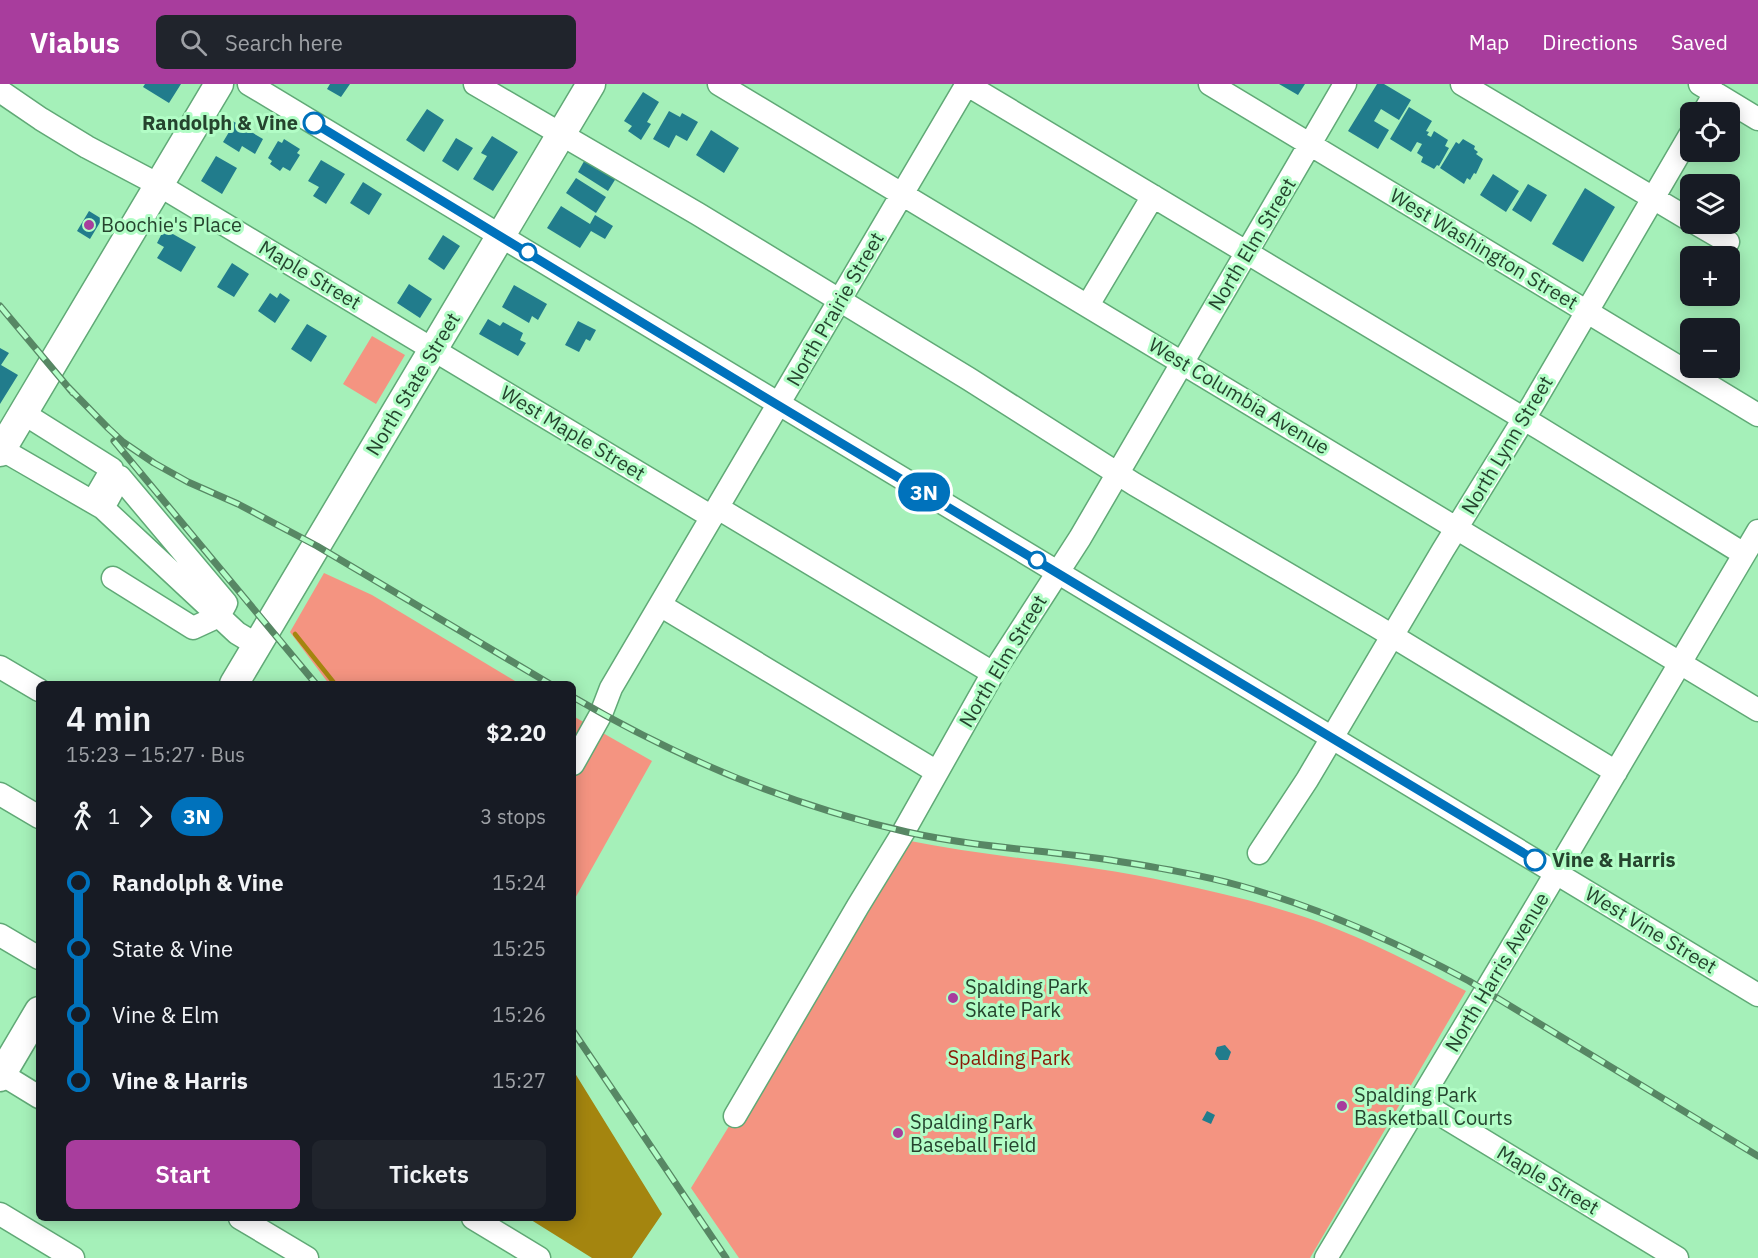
<!DOCTYPE html>
<html lang="en">
<head>
<meta charset="utf-8">
<style>
  :root { --surface:#171b24; --page:#20242c; --text:#f1f3f6; --muted:#9ea1a6; --accent:#a83d9d }
  body { margin:0; font-family:"IBM Plex Sans",sans-serif; background:var(--page); color:var(--text); height:100vh; display:flex; flex-direction:column; font-size:22px; white-space:nowrap }
  * { box-sizing:border-box; margin:0 }
  p { font-size:20px; color:var(--muted) }
  .icon { flex:none; width:33px; height:33px; fill:none; stroke:currentColor; stroke-width:2; stroke-linecap:round; stroke-linejoin:round }
  .map { position:relative; flex:1; overflow:hidden }
  .side { position:absolute; left:36px; top:597px; width:540px; height:540px; display:flex; flex-direction:column; background:var(--surface); border-radius:9px; box-shadow:0 3px 15px #0003 }
  .side>* { flex:none }
  .badge { padding:0 12px; border-radius:20px; font-size:21px; line-height:39px }
  .controls { position:absolute; left:1680px; top:18px; display:grid; gap:12px }
  .controls a { display:grid; place-items:center; width:60px; height:60px; border-radius:9px; background:var(--surface); box-shadow:0 3px 15px #0003; font-size:30px }
  .map>.badge { position:absolute; translate:-50% -50%; box-shadow:0 0 0 3px #fff }
  .legs { display:flex; align-items:center; gap:9px; height:66px; padding:0 30px; font-size:20px }
  .legs p { margin-inline-start:auto }
  .headline { display:flex; align-items:center; justify-content:space-between; height:102px; padding:0 30px }
  h1 { font-size:33px; font-weight:600; line-height:45px }
  .button { display:flex; gap:12px; margin-top:auto; padding:12px 30px }
  .button a { flex:1; height:69px; border-radius:9px; background:var(--accent); color:#fff; font-size:24px; font-weight:600; line-height:69px; text-align:center }
  .button a+a { background:var(--page); color:var(--text) }
  ul { padding:0 30px; list-style:none }
  li { display:flex; align-items:center; gap:21px; height:66px; font-size:22px }
  li i { display:grid; place-items:center; width:9px; height:100%; margin:0 8px; background:currentColor }
  li i::after { content:''; width:15px; height:15px; margin:-8px; border:4px solid; border-radius:50%; background:var(--surface) }
  li p { margin-inline-start:auto }
  li:first-child i { background:linear-gradient(#0000 50%,currentColor 0) }
  li:last-child i { background:linear-gradient(currentColor 50%,#0000 0) }
  header { display:flex; align-items:center; gap:36px; box-sizing:border-box; height:84px; padding:0 30px; background:var(--accent); color:#fff }
  header strong { font-size:28px }
  nav { display:flex; gap:33px; margin-inline-start:auto; font-size:21px }
  .search { width:420px; height:54px; background:var(--page); display:flex; align-items:center; gap:15px; box-sizing:border-box; padding:0 21px; border-radius:9px; color:var(--muted); font-size:22px }
  .map>svg:first-child { display:block }
  .green { fill:#f49481 }
  .water { fill:#a4850f }
  .lines { fill:none; stroke-linecap:round; stroke-linejoin:round }
  .stream { stroke:#a4850f; stroke-width:4.5 }
  .building { fill:#217c8c }
  .minor-casing { stroke:#60a976; stroke-width:25 }
  .major-casing { stroke:#60a976; stroke-width:31 }
  .minor { stroke:#fff; stroke-width:22 }
  .major { stroke:#fff; stroke-width:28 }
  .rail-casing { stroke:#578764; stroke-width:7 }
  .rail { stroke:#b2fdc6; stroke-width:4.5; stroke-dasharray:14; stroke-linecap:butt }
  .line-1-casing { stroke:#fff; stroke-width:14 }
  .line-1 { stroke:#0072bc; stroke-width:9 }
  .stop-1-dot { fill:#fff; stroke:#0072bc; stroke-width:3 }
  .poi-dot { fill:#a83d9d; stroke:#b2fdc6; stroke-width:2 }
  .labels { text-anchor:middle; stroke-width:6; stroke-linejoin:round; paint-order:stroke }
  .stop-label { font-size:20px; font-weight:bold; fill:#25442e; stroke:#b2fdc6; text-anchor:end }
  .poi-label { font-size:20px; fill:#25442e; stroke:#b2fdc6; text-anchor:start }
  .street-label { font-size:20px; fill:#25442e; stroke:#b2fdc6 }
  .park-label { font-size:20px; fill:#8a1a06; stroke:#b2fdc6 }
</style>
</head>
<body>
<header>
<strong>Viabus</strong>
<div class="search"><svg class="icon" aria-label="search" viewBox="0 0 24 24"><circle cx="10" cy="10" r="6"/><path d="M15 15l6 6"/></svg>Search here</div>
<nav><a>Map</a><a>Directions</a><a>Saved</a></nav>
</header>
<div class="map">
<svg width="1758" height="1174" viewBox="0 0 1758 1174">
  <rect width="100%" height="100%" fill="#a5f0b9"/>
  <!-- green -->
  <path class="green" d="M372 252 405 271 376 320 343 300Z
    M324 489 372 511 520 600H329L290 548Z
    M573 632 652 677 573 818Z
    M905 756C994 774 1085 779 1174 799 1222 809 1272 821 1319 838 1370 857 1418 882 1466 907L1310 1174H739L691 1104Z"/>
  <!-- water -->
  <path class="water" d="M573 986 662 1130 632 1174H592L528 1134H573Z"/>
  <g class="lines">
    <!-- stream -->
    <path class="stream" d="M295 550 335 600"/>
  </g>
  <!-- building -->
  <path class="building" d="M145 0H181L169 19 143 3Z
    M330 0H350L341 13 327 5Z
    M1279 0H1305L1298 11Z
    M1377 0H1384L1411 16 1399 36 1381 25 1374 37 1389 46 1378 65 1348 47Z
    M643 8 659 18 647 38 651 40 641 56 628 47 632 42 624 37Z
    M1409 23 1432 37 1426 47 1429 48 1427 51 1431 53 1434 47 1448 56 1445 62 1449 64 1439 82 1437 81 1434 85 1421 78 1423 73 1417 69 1422 60 1417 58 1411 68 1390 55Z
    M427 25 444 36 424 68 406 56Z
    M669 27 680 33 682 29 698 38 687 57 676 51 669 64 653 55Z
    M231 36 263 55 255 70 242 62 239 68 223 58 229 48 225 46Z
    M711 46 739 64 724 89 696 71Z
    M492 52 518 68 493 107 473 95 487 72 481 69Z
    M456 54 473 64 458 87 442 77Z
    M284 55 300 65 297 69 300 71 290 87 283 83 280 87 270 80 272 77 268 74 278 57 282 59Z
    M1463 55 1475 62 1474 65 1478 68 1476 70 1483 75 1476 90 1474 89 1470 96 1467 94 1464 100 1440 84 1456 58 1459 60Z
    M216 72 237 84 222 110 201 97Z
    M587 72 618 91 608 107 578 88Z
    M321 76 345 90 326 120 313 112 319 103 308 97Z
    M1493 90 1519 107 1506 128 1480 111Z
    M576 94 606 113 596 129 566 109Z
    M363 98 382 110 369 131 350 119Z
    M1528 100 1547 111 1531 138 1512 126Z
    M1585 104 1615 123 1583 178 1552 160Z
    M561 122 590 140 595 131 613 142 605 155 591 147 580 164 547 144Z
    M89 127 102 135 90 155 77 147Z
    M164 145 196 163 181 188 157 174 164 163 157 159Z
    M443 151 460 162 444 186 428 175Z
    M232 179 249 190 234 213 217 203Z
    M409 200 432 215 420 234 397 219Z
    M514 201 547 220 538 236 532 232 529 239 502 223Z
    M270 209 277 214 280 209 290 216 275 239 258 227Z
    M488 235 500 242 503 238 523 249 520 256 526 259 518 272 479 250Z
    M578 237 596 246 590 257 586 255 579 268 565 261Z
    M307 240 327 252 311 278 291 265Z
    M0 264 9 269 1 281 18 291 0 320Z
    M1225 961 1231 968 1228 976H1219L1215 970 1217 963Z
    M1207 1027 1215 1031 1211 1040 1202 1036Z"/>
  <g class="lines">
    <!-- minor casing -->
    <g class="minor-casing">
      <path id="minor" d="M249 0 1758 911
        M475 0 698 130 969 295 1134 400 1376 542 1616 688
        M719 0 1758 626
        M966 0 1541 345 1744 470
        M1210 0 1758 331
        M1462 0 1690 136
        M1700 0 1758 35
        M0 7 41 35 87 63 159 101 712 433
        M1704 28 1715 9
        M1697 140 1728 158
        M1088 221 1153 112
        M23 329 112 385 98 409
        M1 365 103 424 237 549 257 561
        M103 424 120 393 226 519 219 532 193 544 113 494
        M718 424 993 589
        M660 521 937 688
        M0 583 39 606
        M573 680 601 630 611 604 967 0
        M0 710 39 733
        M1259 769 1307 696 1443 466 1533 320 1690 51
        M0 851 39 874
        M0 989 39 1013
        M1420 1018 1677 1174
        M735 1032 858 822 904 747 993 589 1080 454 1345 0
        M0 1130 73 1174
        M240 1134 307 1174
        M473 1134 539 1174
        M1326 1174 1546 806 1758 447"/>
    </g>
    <!-- major casing -->
    <g class="major-casing">
      <path id="major" d="M0 368 219 0
        M234 600 591 0
        M0 993 39 927"/>
    </g>
    <!-- minor -->
    <use href="#minor" class="minor"/>
    <!-- major -->
    <use href="#major" class="major"/>
    <!-- rail casing -->
    <g class="rail-casing">
      <path id="rail" d="M0 222 73 309
        M68 303 108 344 123 358 154 379 188 398 238 420 317 462 550 600
        M114 357 316 600
        M573 613C676 673 791 722 907 748 974 763 1043 766 1110 776 1154 783 1198 790 1241 802 1320 824 1396 858 1469 897L1758 1072
        M573 947 726 1174"/>
    </g>
    <!-- rail -->
    <use href="#rail" class="rail"/>
  </g>
  <g class="lines">
    <!-- line-1 casing -->
    <g class="line-1-casing">
      <path id="line-1" d="M314 39 761 311 1535 776"/>
    </g>
    <!-- line-1 -->
    <use href="#line-1" class="line-1"/>
  </g>
  <!-- markers -->
  <g class="stop-1-dot">
    <circle cx="314" cy="39" r="10"/>
    <circle cx="528" cy="168" r="8"/>
    <circle cx="1037" cy="476" r="8"/>
    <circle cx="1535" cy="776" r="10"/>
  </g>
  <g class="poi-dot">
    <circle cx="89" cy="141" r="6"/>
    <circle cx="953" cy="914" r="6"/>
    <circle cx="1342" cy="1022" r="6"/>
    <circle cx="898" cy="1049" r="6"/>
  </g>
  <g class="labels">
    <!-- stop labels -->
    <g class="stop-label">
      <text x="298" y="46">Randolph &amp; Vine</text>
      <text x="1552" y="783" text-anchor="start">Vine &amp; Harris</text>
    </g>
    <!-- poi labels -->
    <g class="poi-label">
      <text x="101" y="148">Boochie's Place</text>
      <text x="965" y="910">Spalding Park<tspan x="965" dy="23">Skate Park</tspan></text>
      <text x="1354" y="1018">Spalding Park<tspan x="1354" dy="23">Basketball Courts</tspan></text>
      <text x="910" y="1045">Spalding Park<tspan x="910" dy="23">Baseball Field</tspan></text>
    </g>
    <!-- street labels -->
    <g class="street-label">
      <text transform="translate(1252 160) rotate(-59)" y="7">North Elm Street</text>
      <text transform="translate(1484 165) rotate(31)" y="7">West Washington Street</text>
      <text transform="translate(310 191) rotate(31)" y="7">Maple Street</text>
      <text transform="translate(835 225) rotate(-60)" y="7">North Prairie Street</text>
      <text transform="translate(413 300) rotate(-59)" y="7">North State Street</text>
      <text transform="translate(1239 312) rotate(31)" y="7">West Columbia Avenue</text>
      <text transform="translate(573 349) rotate(31)" y="7">West Maple Street</text>
      <text transform="translate(1507 361) rotate(-59)" y="7">North Lynn Street</text>
      <text transform="translate(1003 577) rotate(-59)" y="7">North Elm Street</text>
      <text transform="translate(1651 846) rotate(31)" y="7">West Vine Street</text>
      <text transform="translate(1497 888) rotate(-59)" y="7">North Harris Avenue</text>
      <text transform="translate(1548 1096) rotate(31)" y="7">Maple Street</text>
    </g>
    <!-- park labels -->
    <g class="park-label">
      <text x="1009" y="981">Spalding Park</text>
    </g>
  </g>
</svg>
<div class="controls">
<a><svg class="icon" aria-label="locate" viewBox="0 0 24 24"><circle cx="12" cy="12" r="6"/><path d="M12 2v4M12 18v4M2 12h4M18 12h4"/></svg></a>
<a><svg class="icon" aria-label="layers" viewBox="0 0 24 24"><path d="M12 4l9 5-9 5-9-5zM3 14l9 5 9-5"/></svg></a>
<a>+</a>
<a>−</a>
</div>
<b class="badge" style="left:924px;top:408px;background:#0072bc;color:#fff">3N</b>
<section class="side">
<div class="headline"><div><h1>4 min</h1><p>15:23 – 15:27 · Bus</p></div><b>$2.20</b></div>
<div class="legs"><svg class="icon" aria-label="walk" viewBox="0 0 24 24"><circle cx="13" cy="4" r="2"/><path d="M13 8l-2 6 4 7M11 14l-3 7M7 12l3-4h3l4 4"/></svg>1<svg class="icon" aria-label="forward" viewBox="0 0 24 24"><path d="M9 5l7 7-7 7"/></svg><b class="badge" style="background:#0072bc;color:#fff">3N</b><p>3 stops</p></div>
<ul>
<li><i style="color:#0072bc"></i><b>Randolph &amp; Vine</b><p>15:24</p></li>
<li><i style="color:#0072bc"></i><span>State &amp; Vine</span><p>15:25</p></li>
<li><i style="color:#0072bc"></i><span>Vine &amp; Elm</span><p>15:26</p></li>
<li><i style="color:#0072bc"></i><b>Vine &amp; Harris</b><p>15:27</p></li>
</ul>
<div class="button"><a>Start</a><a>Tickets</a></div>
</section>
</div>
</body>
</html>
